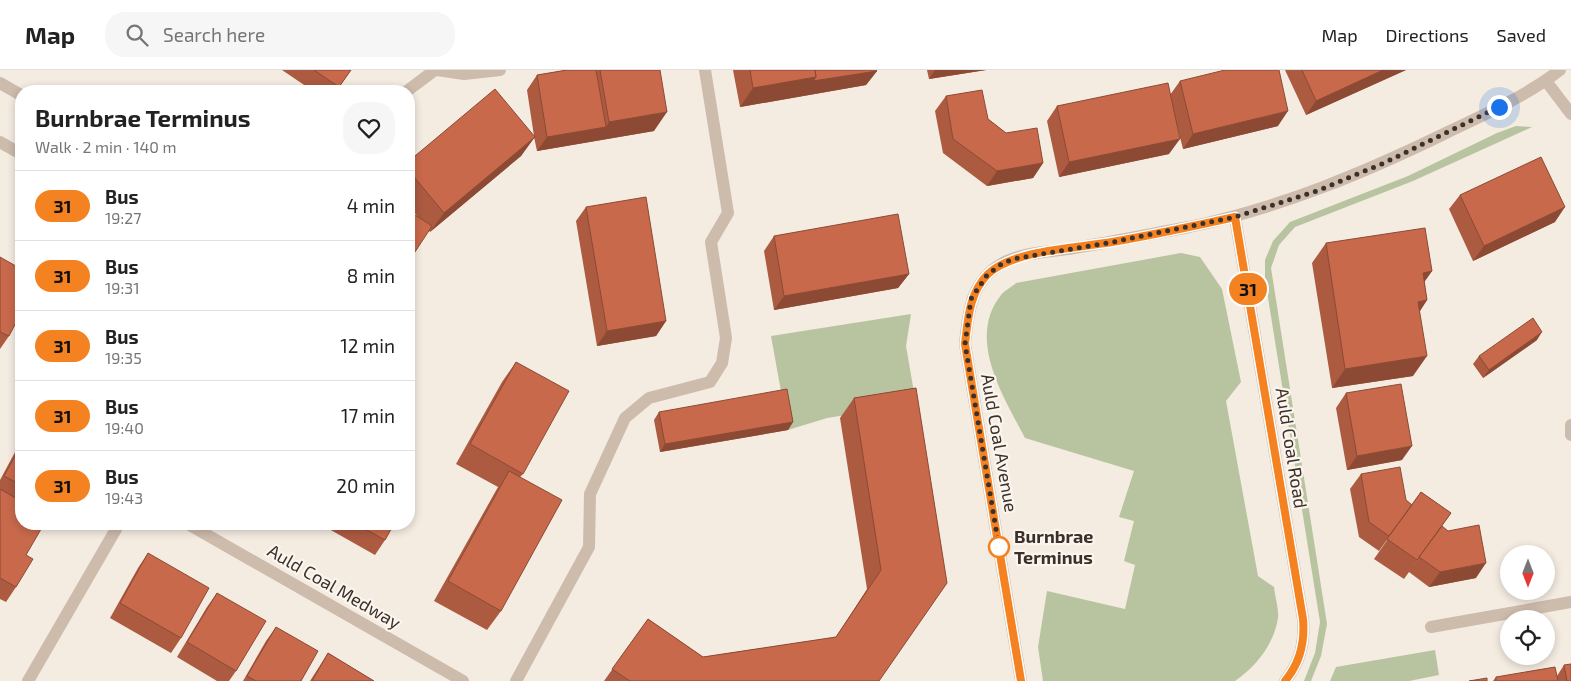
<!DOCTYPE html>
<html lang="en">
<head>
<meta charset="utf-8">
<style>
  :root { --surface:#fff; --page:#f6f6f6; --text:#222; --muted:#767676; --line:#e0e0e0 }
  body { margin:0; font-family:"Exo 2",sans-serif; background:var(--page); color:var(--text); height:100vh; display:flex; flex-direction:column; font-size:19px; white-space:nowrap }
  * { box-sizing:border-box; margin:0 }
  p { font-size:16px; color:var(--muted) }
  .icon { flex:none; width:28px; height:28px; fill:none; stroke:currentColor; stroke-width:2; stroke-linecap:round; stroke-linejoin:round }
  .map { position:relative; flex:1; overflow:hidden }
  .drawer { position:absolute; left:15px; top:15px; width:400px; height:445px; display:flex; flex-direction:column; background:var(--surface); border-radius:20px; box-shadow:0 2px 8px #0003 }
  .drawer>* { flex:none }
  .badge { padding:0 10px; border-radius:16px; font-size:18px; line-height:32px }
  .needle { width:32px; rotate:180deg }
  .fabs { position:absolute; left:1500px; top:475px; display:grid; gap:10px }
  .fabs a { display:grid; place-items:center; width:55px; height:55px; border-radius:50%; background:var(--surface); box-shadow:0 2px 8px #0003; font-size:25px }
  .you { position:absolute; width:25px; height:25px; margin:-12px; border:4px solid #fff; border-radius:50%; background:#1a73e8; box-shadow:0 0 0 8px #1a73e833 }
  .map>.badge { position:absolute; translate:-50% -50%; box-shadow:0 0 0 2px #fff }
  .round { display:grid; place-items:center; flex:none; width:52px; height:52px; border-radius:20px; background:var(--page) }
  .summary { display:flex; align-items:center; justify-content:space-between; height:85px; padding:0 20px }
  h1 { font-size:24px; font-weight:700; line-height:38px }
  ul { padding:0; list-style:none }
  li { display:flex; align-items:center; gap:15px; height:70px; padding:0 20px; border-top:1px solid var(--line) }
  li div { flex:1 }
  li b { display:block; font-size:19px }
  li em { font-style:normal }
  li .badge { min-width:55px; font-weight:700; text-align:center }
  header { display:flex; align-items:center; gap:30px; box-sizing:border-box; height:70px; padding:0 25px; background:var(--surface); border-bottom:1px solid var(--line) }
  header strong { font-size:24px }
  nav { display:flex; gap:28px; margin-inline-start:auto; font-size:18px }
  .search { width:350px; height:45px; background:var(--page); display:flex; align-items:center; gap:12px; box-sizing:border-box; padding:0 18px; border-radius:20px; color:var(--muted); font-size:19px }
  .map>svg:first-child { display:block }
  .green { fill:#b8c4a0 }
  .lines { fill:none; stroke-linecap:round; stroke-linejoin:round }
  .minor { stroke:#cdbbac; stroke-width:12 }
  .wall { fill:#ac5a40 }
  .shaded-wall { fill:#8c4a34 }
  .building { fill:#c8694b; stroke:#8c4a34 }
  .line-casing { stroke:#fff; stroke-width:11 }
  .line { stroke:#f58220; stroke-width:8 }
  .walk { stroke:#3b302b; stroke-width:5; stroke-dasharray:0 9 }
  .stop-dot { fill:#fff; stroke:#f58220; stroke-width:2.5 }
  .labels { text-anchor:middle; stroke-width:4.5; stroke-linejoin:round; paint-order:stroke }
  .street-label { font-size:18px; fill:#3b302b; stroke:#fbf5ee }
  .stop-label { font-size:18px; font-weight:bold; fill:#3b302b; stroke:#fbf5ee; text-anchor:start }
</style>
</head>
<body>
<header>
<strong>Map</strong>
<div class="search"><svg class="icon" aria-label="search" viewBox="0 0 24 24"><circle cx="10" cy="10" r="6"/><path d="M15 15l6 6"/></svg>Search here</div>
<nav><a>Map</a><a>Directions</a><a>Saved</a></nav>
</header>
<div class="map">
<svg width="1571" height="611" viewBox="0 0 1571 611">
  <rect width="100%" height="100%" fill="#f4ebe1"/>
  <!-- green -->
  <path class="green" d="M1516 56 1532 57 1413 111 1295 157 1279 175 1271 198 1327 554 1321 586 1311 611H1304L1315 583 1320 552 1265 209V190L1273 171 1290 152 1408 106 1497 63Z
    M1181 183 1200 187 1222 219 1241 312 1226 331 1258 506 1274 517C1275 527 1279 539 1278 548 1274 574 1256 597 1235 611H1043L1038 577 1047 521 1125 539 1135 495 1124 491 1134 451 1119 447 1134 401 1025 368C1004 327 966 269 1001 225 1005 220 1012 217 1016 213Z
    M911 244 906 276 916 334 827 348 788 360 771 266Z
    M1435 580 1439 605 1409 611H1330L1336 597Z"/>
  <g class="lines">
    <!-- minor -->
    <path class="minor" d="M437 0 464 4 500 0
      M1546 11 1571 44
      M0 13 21 25
      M407 21 435 0
      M0 72 21 84
      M1235 147 1303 549C1305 571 1300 593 1285 611
      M1571 355V365
      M188 454 463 611
      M1431 557 1571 532
      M28 611 119 454
      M516 611 589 477 590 424 625 348 649 328 710 312 722 293 726 268 711 172 728 143 705 0
      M1021 611 965 274C968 242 971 210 1003 193 1023 182 1052 182 1074 178 1112 172 1151 164 1189 157 1280 138 1364 103 1448 62 1486 44 1526 26 1560 0"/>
  </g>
  <!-- wall -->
  <path class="wall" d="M282 0H351L336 21H313Z
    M567 0H660L654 61 537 81 534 67 521 86 430 162 409 136V91L534 66 527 20 537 5Z
    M733 0H876L877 1 866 15 740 37Z
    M927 0H986L929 9Z
    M1285 0H1406L1306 45Z
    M1180 11 1278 56 1183 79 1173 40 1169 84 1059 107 1047 51 1057 36 1170 25Z
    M946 26 988 49 1043 93 1033 108 987 116 943 83 935 41Z
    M1460 125 1555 152 1473 191 1449 139Z
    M586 137 666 251 656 266 597 276 576 151Z
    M774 166 909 204 898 218 774 240 764 181Z
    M1326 173 1432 201 1424 212 1427 230 1420 241 1413 306 1332 318 1312 193Z
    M0 187 9 266 0 279Z
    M1537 270 1483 308 1473 294 1479 286Z
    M516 292 523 404 520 407 501 541 487 560 434 531 498 417 456 394 502 312Z
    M916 318 879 611H604L648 549 703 587 836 567 867 519 840 348 854 328Z
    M1346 323 1402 390 1347 400 1336 338Z
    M659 342 793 352 788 360 660 382 654 350Z
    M21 371V454L26 485 16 517 6 532 0 529V410Z
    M1361 404 1406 430 1412 435 1379 481 1359 467 1350 419Z
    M1421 422 1451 443 1404 509 1374 489Z
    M331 454H394L385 470 375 485 329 459Z
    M1442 456 1476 508 1429 517 1409 502Z
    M148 483 181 568 171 583 110 548 138 498Z
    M217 523 236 601 229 611H217L177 587 207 537Z
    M276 557 301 611H243L266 571Z
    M328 583 374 611H310Z
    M1564 595 1571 611H1493L1496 607 1557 606Z"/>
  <!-- shaded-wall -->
  <path class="shaded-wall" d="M935 0H986L929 9Z
    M1383 0H1406L1306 45 1316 31Z
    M877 1 866 15 740 37 753 18 816 7Z
    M1288 41 1278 56 1183 79 1193 64Z
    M667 42 654 61 537 81 547 67 606 57 609 52Z
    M535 67 521 86 430 162 444 143Z
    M1180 69 1169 84 1059 107 1069 92Z
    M1043 93 1033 108 987 116 997 101Z
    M1565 137 1555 152 1473 191 1484 176Z
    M1432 201 1418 221 1423 203Z
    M909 204 898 218 774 240 784 226Z
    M1427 230 1414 250 1418 232Z
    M666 251 656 266 597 276 607 261Z
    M1542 262 1537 270 1483 308 1489 300Z
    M1427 286 1413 306 1332 318 1345 299Z
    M793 352 788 360 660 382 665 374Z
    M1412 376 1402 390 1347 400 1357 386Z
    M1486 493 1476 508 1429 517 1440 502Z"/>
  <!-- building -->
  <path class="building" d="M314 0H351L339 17Z
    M567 0H596L606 57 547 67 537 5Z
    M600 0H660L667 42 609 52Z
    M750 0H815L816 7 753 18Z
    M815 0H876L877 1 813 11 816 7Z
    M1225 0H1279L1288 41 1193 64 1180 11Z
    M1302 0H1383L1316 31Z
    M1168 13 1180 69 1069 92 1057 36Z
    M495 19 535 67 444 143 409 101V91Z
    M982 20 988 49 1006 63 1037 58 1043 93 997 101 953 69 946 26Z
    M1541 87 1565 137 1484 176 1460 125Z
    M646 127 666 251 607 261 586 137Z
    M409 141 432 156 409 191Z
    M898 144 909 204 784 226 774 166Z
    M1425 158 1432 201 1423 203 1427 230 1418 232 1427 286 1345 299 1326 173Z
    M0 187 21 199V243L9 266 0 262Z
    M1533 248 1542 262 1489 300 1479 286Z
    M516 292 569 321 523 404 470 374Z
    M1401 314 1412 376 1357 386 1346 323Z
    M916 318 947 513 879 611H630L612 599 648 549 703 587 836 567 881 500 854 328Z
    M787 319 793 352 665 374 659 342Z
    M21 375V415L4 406Z
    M1400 397 1406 430 1412 435 1389 466 1369 452 1361 404Z
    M509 401 562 430 501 541 448 511Z
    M409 417 413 419 409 427Z
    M0 419 21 431V454H44L26 485 33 489 16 517 0 508Z
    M1421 422 1451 443 1417 490 1387 469Z
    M356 454H394L385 470Z
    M1479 455 1486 493 1440 502 1419 487 1442 456 1448 461Z
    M148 483 209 518 181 568 120 533Z
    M217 523 266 551 236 601 187 572Z
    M276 557 318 581 301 611H256L247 606Z
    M328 583 374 611H312Z
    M1571 594V611H1567L1564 595Z
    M1555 597 1558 611H1496V607Z
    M1487 608V611H1469Z"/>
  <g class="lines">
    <!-- line casing -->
    <g class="line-casing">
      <path id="line" d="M1021 611 965 274C968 249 969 223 988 204 1013 180 1077 178 1112 172 1153 165 1194 156 1235 147L1303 549C1305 571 1300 593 1285 611"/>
    </g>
    <!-- line -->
    <use href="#line" class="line"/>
    <!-- walk -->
    <path class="walk" d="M999 477 965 274 971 229 987 205 1003 193 1018 188 1113 172 1235 147 1317 121 1384 93 1499 37"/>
  </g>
  <!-- markers -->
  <circle class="stop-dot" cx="999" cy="477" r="10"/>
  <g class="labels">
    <!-- street labels -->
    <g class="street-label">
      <text transform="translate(999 373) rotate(80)" y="6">Auld Coal Avenue</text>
      <text transform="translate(1291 378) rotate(81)" y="6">Auld Coal Road</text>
      <text transform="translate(334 517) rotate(30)" y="6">Auld Coal Medway</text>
    </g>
    <!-- stop labels -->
    <g class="stop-label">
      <text x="1014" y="473">Burnbrae<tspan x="1014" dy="21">Terminus</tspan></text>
    </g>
  </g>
</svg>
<div class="fabs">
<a><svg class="needle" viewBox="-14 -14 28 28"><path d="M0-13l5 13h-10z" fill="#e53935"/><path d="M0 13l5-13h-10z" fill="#767676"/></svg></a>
<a><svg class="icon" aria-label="locate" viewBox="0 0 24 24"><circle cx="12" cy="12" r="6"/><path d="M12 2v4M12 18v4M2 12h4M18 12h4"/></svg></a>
</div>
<div class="you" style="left:1499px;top:37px"></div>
<b class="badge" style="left:1248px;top:219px;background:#f58220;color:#111">31</b>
<section class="drawer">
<div class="summary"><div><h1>Burnbrae Terminus</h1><p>Walk · 2 min · 140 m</p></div><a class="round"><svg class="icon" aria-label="heart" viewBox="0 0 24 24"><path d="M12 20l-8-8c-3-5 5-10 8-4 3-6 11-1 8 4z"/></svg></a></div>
<ul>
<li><span class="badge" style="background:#f58220;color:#111">31</span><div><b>Bus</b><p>19:27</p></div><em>4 min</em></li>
<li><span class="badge" style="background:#f58220;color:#111">31</span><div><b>Bus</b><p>19:31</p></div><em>8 min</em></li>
<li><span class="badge" style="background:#f58220;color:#111">31</span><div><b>Bus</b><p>19:35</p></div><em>12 min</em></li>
<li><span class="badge" style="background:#f58220;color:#111">31</span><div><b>Bus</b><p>19:40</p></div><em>17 min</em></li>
<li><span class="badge" style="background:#f58220;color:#111">31</span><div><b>Bus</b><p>19:43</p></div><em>20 min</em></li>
</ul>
</section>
</div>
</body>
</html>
